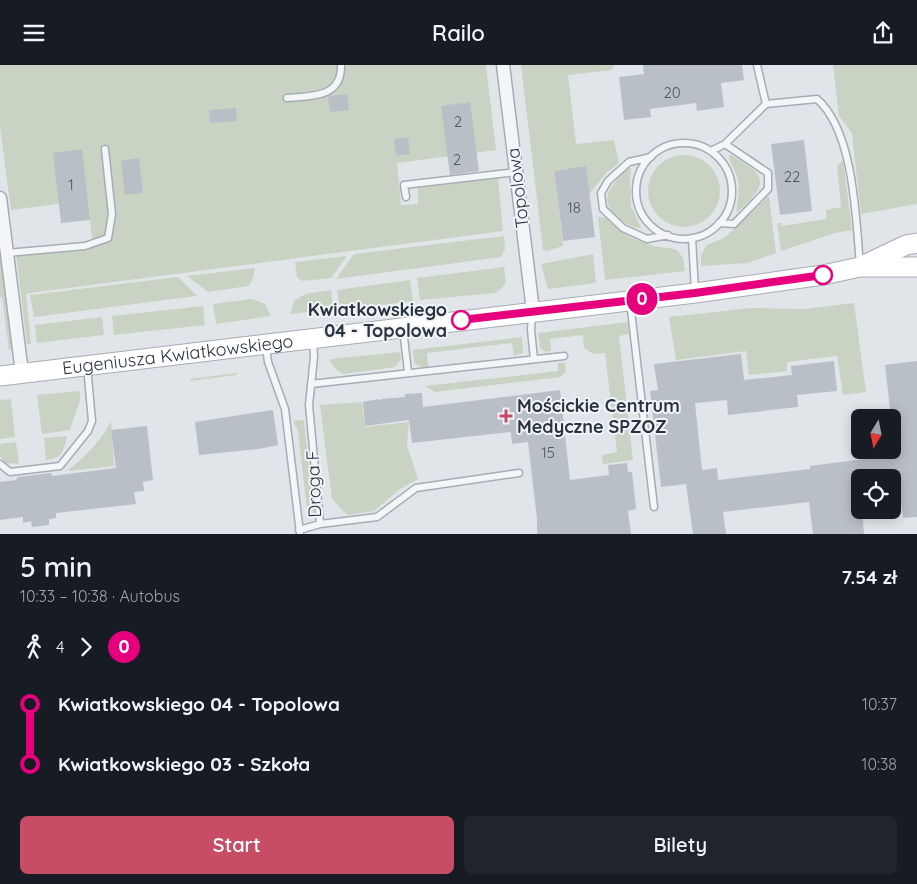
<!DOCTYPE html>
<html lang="pl">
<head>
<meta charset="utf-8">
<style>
  :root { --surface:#171b24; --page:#20242c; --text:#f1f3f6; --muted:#9ea1a6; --accent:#c74d67 }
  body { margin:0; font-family:Quicksand,sans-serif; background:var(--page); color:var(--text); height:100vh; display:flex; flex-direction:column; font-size:19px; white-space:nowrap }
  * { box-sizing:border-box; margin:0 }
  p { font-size:16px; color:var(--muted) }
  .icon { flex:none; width:28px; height:28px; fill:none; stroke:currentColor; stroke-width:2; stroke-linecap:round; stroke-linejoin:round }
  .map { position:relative; height:469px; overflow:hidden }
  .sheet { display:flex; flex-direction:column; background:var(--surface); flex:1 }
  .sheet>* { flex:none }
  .badge { padding:0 10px; border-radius:16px; font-size:18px; line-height:32px }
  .needle { width:32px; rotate:190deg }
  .tools { position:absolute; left:851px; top:344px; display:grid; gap:10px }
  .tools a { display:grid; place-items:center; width:50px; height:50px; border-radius:8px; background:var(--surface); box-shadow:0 2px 12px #0003; font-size:25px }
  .map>.badge { position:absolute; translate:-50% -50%; box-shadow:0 0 0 2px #fff }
  .legs { display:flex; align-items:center; gap:8px; height:55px; padding:0 20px; font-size:16px }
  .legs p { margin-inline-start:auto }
  .head { display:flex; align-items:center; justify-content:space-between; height:85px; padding:0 20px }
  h1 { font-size:28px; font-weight:600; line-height:38px }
  .button { display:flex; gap:10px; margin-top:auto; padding:10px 20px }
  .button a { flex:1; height:58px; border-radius:8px; background:var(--accent); color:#fff; font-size:20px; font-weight:600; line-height:58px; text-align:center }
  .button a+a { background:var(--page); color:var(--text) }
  ul { padding:0 20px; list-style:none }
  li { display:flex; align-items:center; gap:18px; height:60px; font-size:19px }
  li i { display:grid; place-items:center; width:8px; height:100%; margin:0 6px; background:currentColor }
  li i::after { content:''; width:12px; height:12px; margin:-6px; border:4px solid; border-radius:50%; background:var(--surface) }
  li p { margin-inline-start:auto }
  li:first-child i { background:linear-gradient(#0000 50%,currentColor 0) }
  li:last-child i { background:linear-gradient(currentColor 50%,#0000 0) }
  header { display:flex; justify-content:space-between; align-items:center; height:65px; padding:0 20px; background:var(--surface); font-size:22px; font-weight:600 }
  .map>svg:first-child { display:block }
  .green { fill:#c8d3c3 }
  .building { fill:#b9bfc6 }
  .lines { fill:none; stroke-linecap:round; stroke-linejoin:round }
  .service-casing { stroke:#a6acb3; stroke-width:9 }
  .minor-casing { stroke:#a6acb3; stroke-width:15 }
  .secondary-casing { stroke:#a6acb3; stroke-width:21 }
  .service { stroke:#f4f5f8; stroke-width:6 }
  .minor { stroke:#f4f5f8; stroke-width:12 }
  .secondary { stroke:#fff; stroke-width:19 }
  .line-1-casing { stroke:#fff; stroke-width:11 }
  .line-1 { stroke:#e6007e; stroke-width:8 }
  .stop-1-dot { fill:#fff; stroke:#e6007e; stroke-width:2.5 }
  .poi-dot { fill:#c74d67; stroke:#f1f4f7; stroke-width:2 }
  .labels { text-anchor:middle; stroke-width:4; stroke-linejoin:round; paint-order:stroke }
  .number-label { font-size:15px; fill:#4e5762 }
  .street-label { font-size:18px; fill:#2a3440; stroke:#f1f4f7 }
  .stop-label { font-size:18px; font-weight:bold; fill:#2a3440; stroke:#f1f4f7; text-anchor:end }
  .poi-label { font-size:18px; font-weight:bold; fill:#2a3440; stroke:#f1f4f7; text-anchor:start }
</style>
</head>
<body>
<header><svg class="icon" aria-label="menu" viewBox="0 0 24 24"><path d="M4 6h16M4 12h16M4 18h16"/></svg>Railo<svg class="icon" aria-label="share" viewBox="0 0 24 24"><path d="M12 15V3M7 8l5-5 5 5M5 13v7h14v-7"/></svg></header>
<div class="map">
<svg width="917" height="469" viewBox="0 0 917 469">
  <rect width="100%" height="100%" fill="#e1e5e9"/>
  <!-- green -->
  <path class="green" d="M0 0H486L496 85 397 98 401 140 418 139V123L498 113 503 166 30 228 26 229 31 279H27L16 189 93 183 88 135 11 145 0 62Z
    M521 0H614L612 5 568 10 576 79 614 75 619 98 606 108 589 129 586 102 554 106 563 181 547 186 543 185Z
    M833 0H917V139L861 149 852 68 839 51Z
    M729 89C767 110 771 118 736 148 737 138 740 125 738 115 737 106 728 97 729 89Z
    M648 126a36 36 0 1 1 72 0a36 36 0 1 1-72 0Z
    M843 95 852 165 835 168 781 186 777 158H781L782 161 826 154V145L841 142 837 101Z
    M631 103 630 115 631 141 641 163C627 163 603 146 608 129 610 123 615 117 619 112 623 107 625 104 631 103Z
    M769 131 776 188 747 198 701 201V190L707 180 724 173Z
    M598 152 606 153 619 165 632 173 654 181 674 184 678 186 683 193 685 206 605 215Z
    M504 171 505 184 501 192 336 214 354 189Z
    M0 185 12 284 9 285 2 232H0Z
    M593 189 596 218 548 224 541 199Z
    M347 191 331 213 302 216 297 212 295 197Z
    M504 202 506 217 502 223 495 228 420 235 417 213Z
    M255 203 252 216 248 221 208 227 187 211Z
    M178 212 197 231 34 252 30 230Z
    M410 215 413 236 340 245 337 225Z
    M331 225 333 244 290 249 294 236 305 229Z
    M252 234 265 239 271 251 216 259 213 239Z
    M854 238 866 327 843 330 837 291 787 297V306L749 310 746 286 676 295 669 252 751 243 805 244Z
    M203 241 205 260 114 270 112 251Z
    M102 252 104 270 37 278 35 260Z
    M627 257 629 269 619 271 633 395 603 399 602 390 617 387 605 288 593 289 584 283 583 270 550 274 551 286 546 287 540 283 538 268Z
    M522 272 523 288 514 291 512 278 427 288 428 302H422L414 298 413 285Z
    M400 287 401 294 395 302 343 309 336 305 330 296 331 294Z
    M558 298H565L566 306 561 312 435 327 425 321 558 306Z
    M237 308V310L190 316V314Z
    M80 326V335L70 365 42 369 37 330Z
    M11 334 15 372 0 374V335Z
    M362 337 365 362 409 357 407 380 418 414 400 424 374 446 347 450 332 434 320 340Z
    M304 355 313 441V446L312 449 308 448 307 445 298 366 293 356Z
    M111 356 114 401 70 406 68 405C84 394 103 373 111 356Z
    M67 371C64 385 62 394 46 395L44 373Z
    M16 377 19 399 5 398 0 391V379Z"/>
  <!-- building -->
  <path class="building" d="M643 0H742L744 15 721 18 724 42 697 46 696 38 650 44 651 52 624 55 619 12 644 9Z
    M347 29 349 45 330 47 328 31Z
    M470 37 479 106 450 110 441 41Z
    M236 43 237 56 210 58 209 45Z
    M408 72 410 89 396 91 394 74Z
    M804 75 812 146 780 150 771 79Z
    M82 84 90 155 61 158 53 88Z
    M139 93 143 128 125 130 121 96Z
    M586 101 595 172 563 176 554 106Z
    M741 289 744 315 792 310 791 301 834 296 837 326 797 330 798 342 728 350 727 335 695 338 702 405 717 403 718 415 810 404V401L895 390 892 352H891L885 300 917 296V452L903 453 898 414 860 412V445H862L864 469H813L809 437 723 447 726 469H693L686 419 661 422 650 326 658 325 654 299Z
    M560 325 570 415 609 410 608 400 627 398 628 407H632L636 444 628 446 631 469H537V454L528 377 512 379 511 367 412 378 409 355 365 361 363 337 378 334 380 335 381 334 405 332V329L422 328 423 342Z
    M273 345 278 380 259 384 199 390 195 357Z
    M147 361 153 415 143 417 144 426 134 427 136 439 56 448V453L49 454V460L32 462 31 456 23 458V452L0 455V417L16 415 18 412 51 408 52 411 116 403 111 365Z"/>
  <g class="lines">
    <!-- service casing -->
    <g class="service-casing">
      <path id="service" d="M287 33C311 31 342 33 341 0
        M766 39 817 34C854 66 856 154 860 201
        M636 126a48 48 0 1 1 96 0a48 48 0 1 1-96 0Z
        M711 86 725 79 766 39 757 0
        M651 92 629 97 608 116 601 128 603 144 623 163 647 174 668 170
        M406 132 404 120 516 107
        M719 158 734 159 768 124V108L725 79
        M692 173 695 226
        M7 188 85 181 108 173 112 149 105 84
        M630 237 654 442
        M532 250 531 265 534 294
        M403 264 408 307
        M266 282 268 297 285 344 300 468
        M311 319 564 291
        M0 399 10 407 60 401 88 366 92 356 87 301
        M320 459 377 452 416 423 519 408
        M299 465 320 459 309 340 314 292 313 275"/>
    </g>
    <!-- minor casing -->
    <g class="minor-casing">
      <path id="minor" d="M503 0 533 246
        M0 133 22 308"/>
    </g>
    <!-- secondary casing -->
    <g class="secondary-casing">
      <g id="secondary">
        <path d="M866 199 906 180 917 178"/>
        <path id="s1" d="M0 311 695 228 823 210 860 202H917"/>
      </g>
    </g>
    <!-- service -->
    <use href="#service" class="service"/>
    <!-- minor -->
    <use href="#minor" class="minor"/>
    <!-- secondary -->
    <use href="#secondary" class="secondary"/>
  </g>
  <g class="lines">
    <!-- line-1 casing -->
    <g class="line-1-casing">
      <path id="line-1" d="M461 255 695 228 823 210"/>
    </g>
    <!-- line-1 -->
    <use href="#line-1" class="line-1"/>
  </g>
  <!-- markers -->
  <g class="stop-1-dot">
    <circle cx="823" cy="210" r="9"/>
    <circle cx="461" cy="255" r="9"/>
  </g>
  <path class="poi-dot" d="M503.5 343.5h5v5h5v5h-5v5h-5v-5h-5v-5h5z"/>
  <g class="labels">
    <!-- number labels -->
    <g class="number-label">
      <text x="672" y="33">20</text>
      <text x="458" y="62">2</text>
      <text x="457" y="100">2</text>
      <text x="792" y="117">22</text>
      <text x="71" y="125">1</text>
      <text x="574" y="148">18</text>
      <text x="548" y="393">15</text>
    </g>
    <!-- street labels -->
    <g class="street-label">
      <text transform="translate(518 123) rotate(-97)" y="6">Topolowa</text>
      <text dy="6" stroke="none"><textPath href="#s1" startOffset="179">Eugeniusza Kwiatkowskiego</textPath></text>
      <text transform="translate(314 419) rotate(-92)" y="6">Droga F</text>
    </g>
    <!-- stop labels -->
    <g class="stop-label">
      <text x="447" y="251">Kwiatkowskiego<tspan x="447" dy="21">04 - Topolowa</tspan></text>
    </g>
    <!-- poi labels -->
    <g class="poi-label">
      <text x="517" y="347">Mościckie Centrum<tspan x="517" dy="21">Medyczne SPZOZ</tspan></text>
    </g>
  </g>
</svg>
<div class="tools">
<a><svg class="needle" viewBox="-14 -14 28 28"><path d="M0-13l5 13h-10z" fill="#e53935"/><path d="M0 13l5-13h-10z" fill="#9ea1a6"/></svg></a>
<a><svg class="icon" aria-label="locate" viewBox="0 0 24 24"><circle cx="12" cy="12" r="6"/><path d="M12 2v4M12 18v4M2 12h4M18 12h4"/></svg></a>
</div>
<b class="badge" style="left:642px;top:234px;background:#e6007e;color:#fff">0</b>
</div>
<section class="sheet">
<div class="head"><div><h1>5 min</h1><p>10:33 – 10:38 · Autobus</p></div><b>7.54 zł</b></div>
<div class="legs"><svg class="icon" aria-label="walk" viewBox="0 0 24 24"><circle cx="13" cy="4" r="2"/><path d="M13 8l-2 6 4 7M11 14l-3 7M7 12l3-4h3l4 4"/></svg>4<svg class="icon" aria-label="forward" viewBox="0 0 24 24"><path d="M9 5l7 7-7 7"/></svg><b class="badge" style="background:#e6007e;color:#fff">0</b></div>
<ul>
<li><i style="color:#e6007e"></i><b>Kwiatkowskiego 04 - Topolowa</b><p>10:37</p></li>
<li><i style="color:#e6007e"></i><b>Kwiatkowskiego 03 - Szkoła</b><p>10:38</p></li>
</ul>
<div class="button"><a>Start</a><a>Bilety</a></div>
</section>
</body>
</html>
